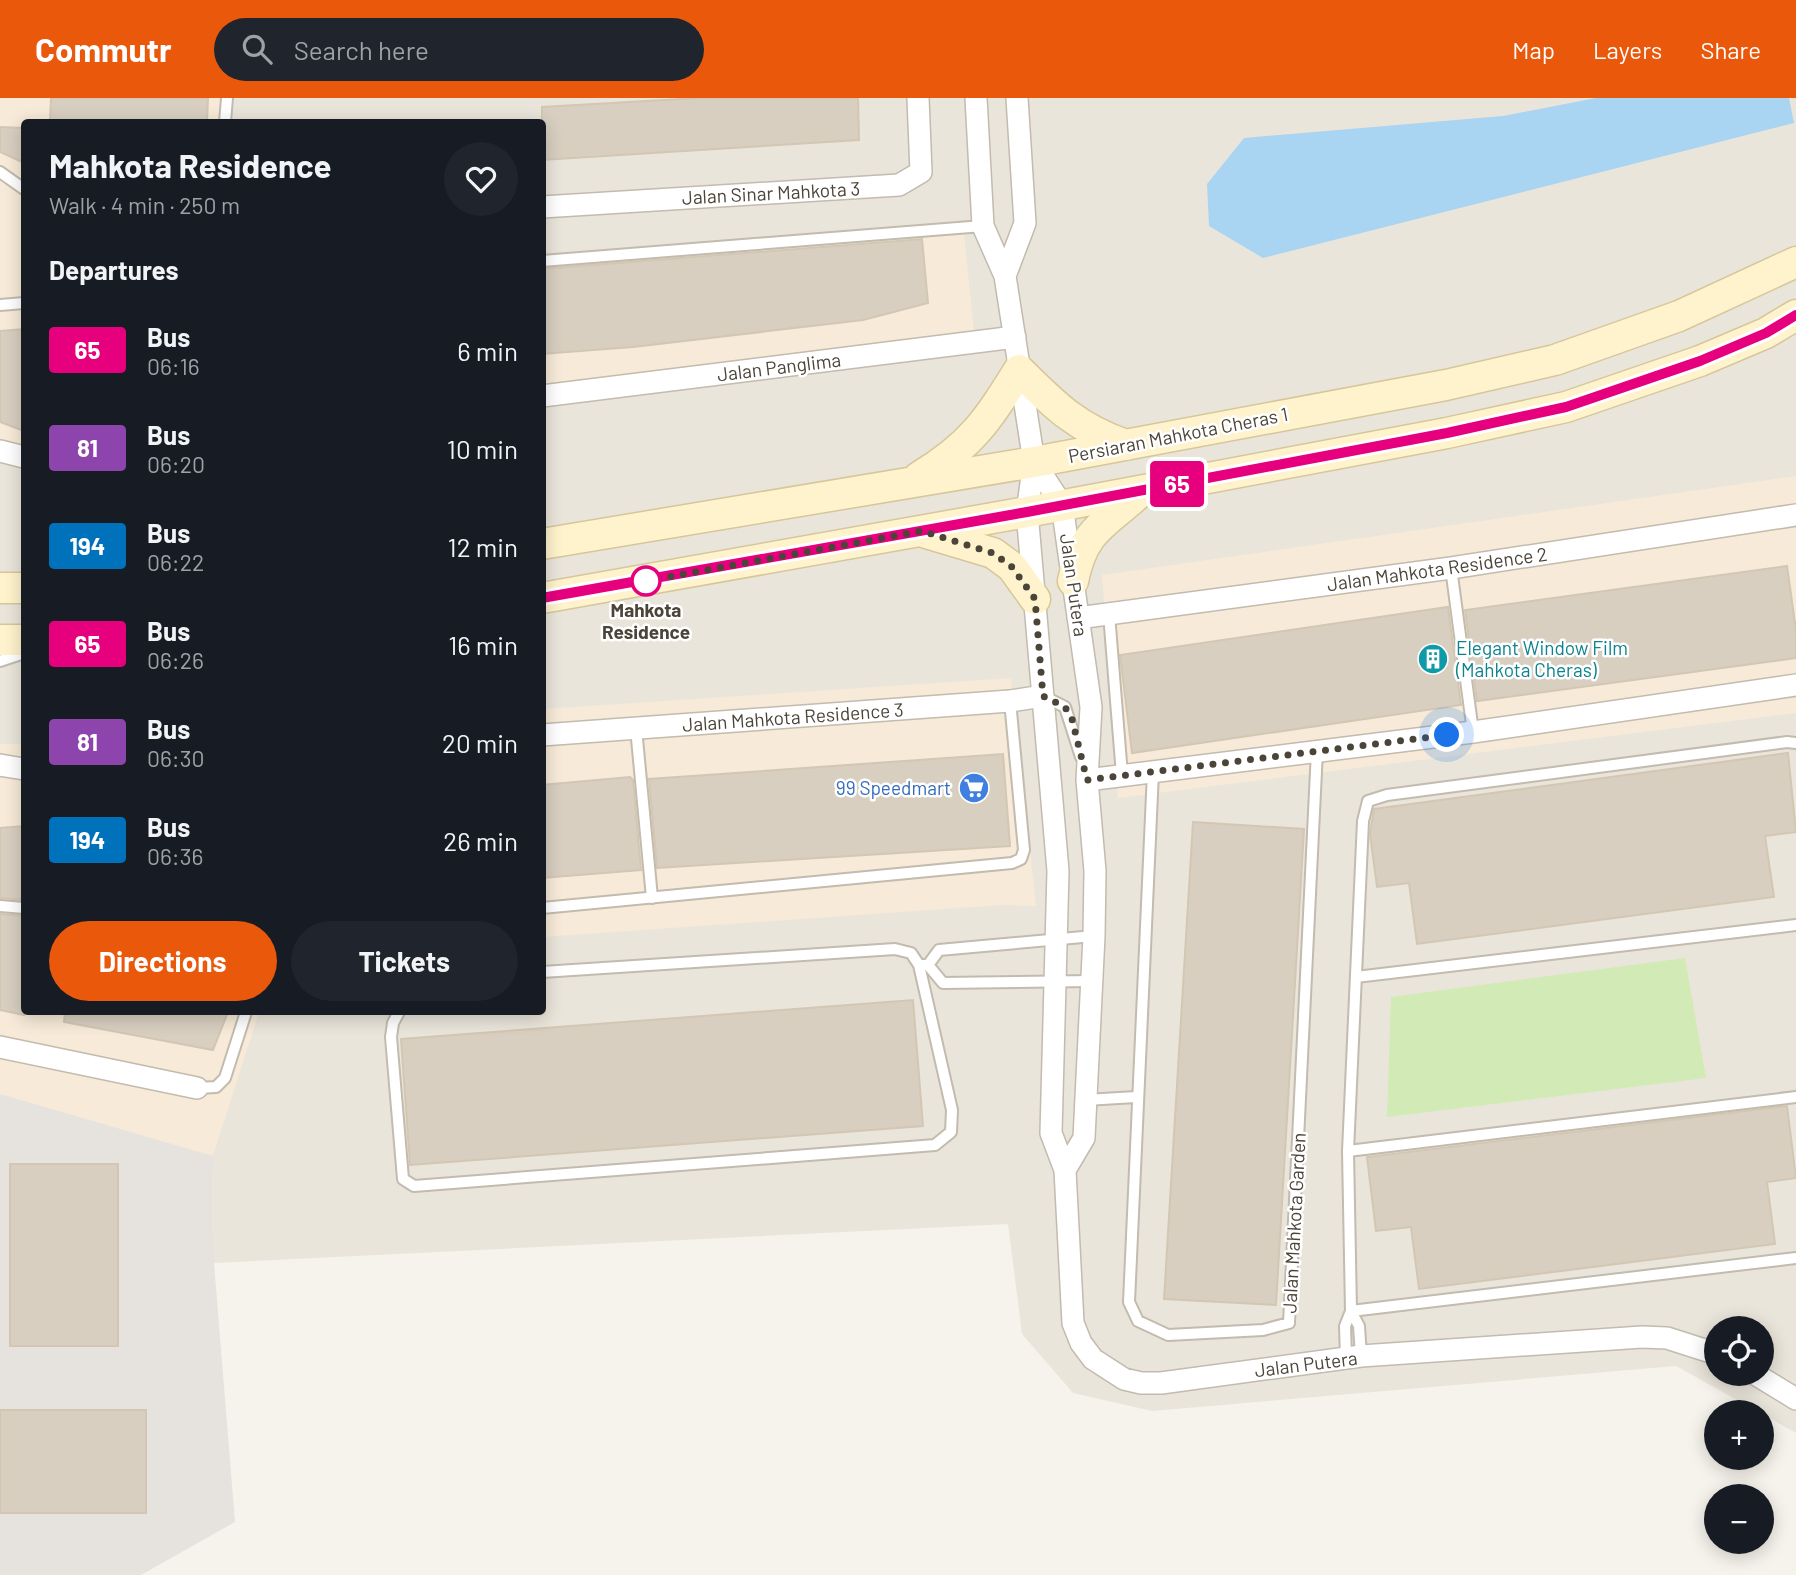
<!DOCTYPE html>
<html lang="en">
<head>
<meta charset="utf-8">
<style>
  :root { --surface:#171b24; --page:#20242c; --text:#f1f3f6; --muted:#9ea1a6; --accent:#ea580c }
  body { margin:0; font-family:Barlow,sans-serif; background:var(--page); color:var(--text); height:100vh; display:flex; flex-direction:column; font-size:26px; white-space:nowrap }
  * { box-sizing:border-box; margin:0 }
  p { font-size:23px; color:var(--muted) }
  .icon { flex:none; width:38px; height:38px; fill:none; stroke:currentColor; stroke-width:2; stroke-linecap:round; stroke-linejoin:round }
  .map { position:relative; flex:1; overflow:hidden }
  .sheet { position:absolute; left:21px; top:21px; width:525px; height:896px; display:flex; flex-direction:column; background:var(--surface); border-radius:7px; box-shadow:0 4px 18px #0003 }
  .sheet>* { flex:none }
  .badge { padding:0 14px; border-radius:5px; font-size:24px; line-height:46px }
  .controls { position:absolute; left:1704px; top:1218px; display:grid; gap:14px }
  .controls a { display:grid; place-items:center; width:70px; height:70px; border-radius:50%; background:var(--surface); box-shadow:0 4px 18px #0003; font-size:35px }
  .you { position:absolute; width:35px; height:35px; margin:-18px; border:5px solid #fff; border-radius:50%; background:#1a73e8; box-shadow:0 0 0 10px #1a73e833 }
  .map>.badge { position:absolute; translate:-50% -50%; box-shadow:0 0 0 4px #fff }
  h2 { padding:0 28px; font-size:26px; line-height:63px }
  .round { display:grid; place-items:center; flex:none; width:74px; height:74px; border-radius:37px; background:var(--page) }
  .overview { display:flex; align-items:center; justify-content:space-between; height:119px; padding:0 28px }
  h1 { font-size:33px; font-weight:700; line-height:52px }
  .cta { display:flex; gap:14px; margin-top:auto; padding:14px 28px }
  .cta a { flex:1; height:80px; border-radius:42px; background:var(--accent); color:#fff; font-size:28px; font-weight:700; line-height:80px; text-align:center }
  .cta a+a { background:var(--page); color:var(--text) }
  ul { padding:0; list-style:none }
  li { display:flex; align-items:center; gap:21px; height:98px; padding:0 28px }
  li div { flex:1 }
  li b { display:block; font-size:26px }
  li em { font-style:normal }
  li .badge { min-width:77px; font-weight:700; text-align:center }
  header { display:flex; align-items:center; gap:42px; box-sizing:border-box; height:98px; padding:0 35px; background:var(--accent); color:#fff }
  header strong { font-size:33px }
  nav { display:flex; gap:38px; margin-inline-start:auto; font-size:24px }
  .search { width:490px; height:63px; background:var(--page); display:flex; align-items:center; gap:18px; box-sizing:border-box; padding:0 24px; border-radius:38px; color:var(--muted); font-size:26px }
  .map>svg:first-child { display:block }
  .residential { fill:#eae5da; fill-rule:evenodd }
  .commercial { fill:#f7ead8 }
  .industrial { fill:#e6e2dd }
  .green { fill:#d2eab5 }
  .water { fill:#a9d4f2 }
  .building { fill:#d8cfc1; stroke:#d3c7b4; stroke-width:2 }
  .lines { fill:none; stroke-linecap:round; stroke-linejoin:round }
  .service-casing { stroke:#c2bbae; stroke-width:14 }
  .minor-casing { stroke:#c2bbae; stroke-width:24 }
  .secondary-casing { stroke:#d6c79b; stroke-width:33 }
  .service { stroke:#fff; stroke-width:10 }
  .minor { stroke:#fff; stroke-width:21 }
  .secondary { stroke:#fff3cd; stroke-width:30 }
  .line-casing { stroke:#fff; stroke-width:16 }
  .line { stroke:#e6007e; stroke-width:10 }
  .walk { stroke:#4b4439; stroke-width:7; stroke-dasharray:0 12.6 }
  .stop-dot { fill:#fff; stroke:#e6007e; stroke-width:3.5 }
  .labels { text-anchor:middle; stroke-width:5; stroke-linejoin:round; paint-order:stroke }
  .street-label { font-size:19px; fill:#4b4439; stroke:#fff }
  .stop-label { font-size:19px; font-weight:bold; fill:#4b4439; stroke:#fff }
  .culture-label { font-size:19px; fill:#0d838f; stroke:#fff; text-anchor:start }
  .shop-label { font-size:19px; fill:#366cbe; stroke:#fff; text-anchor:end }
</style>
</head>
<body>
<header>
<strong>Commutr</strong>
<div class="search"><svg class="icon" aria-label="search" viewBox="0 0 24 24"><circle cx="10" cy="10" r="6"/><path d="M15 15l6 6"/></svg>Search here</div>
<nav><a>Map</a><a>Layers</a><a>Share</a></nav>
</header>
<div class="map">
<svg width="1796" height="1477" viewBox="0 0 1796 1477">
  <rect width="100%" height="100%" fill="#f6f3ec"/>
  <!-- residential -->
  <path class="residential" d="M0 0H1796V1335L1676 1268 1152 1313 1073 1295 1022 1236 1008 1126 214 1165 213 1058 0 996ZM24 24H542V914H24ZM1717 1230H1762V1276H1717Z"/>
  <!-- commercial -->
  <path class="commercial" d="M0 0H221L220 24H24V349L0 343Z
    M964 136 974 233 543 290 542 171Z
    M1796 378V615L1118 700 1102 477Z
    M1011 580 1036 808 1002 807 543 839V611Z
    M0 646H24V914H259L213 1058 0 996Z"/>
  <!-- industrial -->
  <path class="industrial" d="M0 996 213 1058 214 1165 235 1424 141 1477H0Z"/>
  <!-- green -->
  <path class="green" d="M1685 860 1706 980 1387 1019 1391 899Z"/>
  <!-- water -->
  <path class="water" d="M1596 0H1789L1794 25 1263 160 1209 128 1207 86 1244 40 1503 18Z"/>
  <!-- building -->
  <path class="building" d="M51 0H208L207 24H50Z
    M699 0H858L859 42 542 62V9Z
    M0 29 24 30V65L0 54Z
    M922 141 928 205 863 222 633 249 542 256V171Z
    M24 231V333L0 324V233Z
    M1787 468 1796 532V560L1477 603 1465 512Z
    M1448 509 1461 607 1132 655 1120 557Z
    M1788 655 1796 734 1765 738 1774 799 1417 846 1409 785 1377 789 1370 736 1374 711Z
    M1003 656 1010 748 657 770 649 681Z
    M630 679 633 682 641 772 542 780V687Z
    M1193 724 1304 731 1276 1207 1164 1201Z
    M24 728V802L0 800V730Z
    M0 816 24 818V917L0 912Z
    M913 902 923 1028 410 1067 401 941Z
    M65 914H228L213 952 64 924Z
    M1787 1008 1796 1080 1767 1084 1775 1146 1419 1191 1411 1129 1376 1133 1367 1059Z
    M10 1066H118V1248H10Z
    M0 1312H146V1415H0Z"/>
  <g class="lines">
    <!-- service casing -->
    <g class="service-casing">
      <path id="service" d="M225 24 227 0
        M0 74 24 91
        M542 163 983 128
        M0 207 24 205
        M1451 470 1473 634
        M1109 516 1122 677
        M0 563 24 555
        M1043 598 1065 609 1081 659
        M636 630 652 800
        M1153 674 1129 1204 1138 1223 1168 1237 1263 1232 1289 1225 1317 653
        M0 808 24 810
        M542 810 1012 765 1021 761 1024 752 1010 603
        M919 867H928L939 852 1094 838
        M928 867 943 885 1092 883
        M1356 879 1796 827
        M399 914 393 925 391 939 403 1081 414 1088 935 1047 951 1034 952 1012 919 867 911 855 895 851 542 874
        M197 990 216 989 225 980 246 914
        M1085 1002 1136 999
        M1348 1053 1796 999
        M1351 1213 1796 1160
        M1351 1213 1359 1228 1361 1258
        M1346 1260 1345 1228 1351 1213 1348 1053 1363 723 1368 703 1387 697 1787 644 1796 645"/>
    </g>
    <!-- minor casing -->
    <g class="minor-casing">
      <path id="minor" d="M976 0 983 128 1005 178 1034 364 1027 414 1058 773 1051 1035 1065 1072 1073 1225 1081 1245 1093 1261 1124 1281 1141 1285H1161L1361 1258 1642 1239 1667 1240 1717 1256
        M542 109 899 87 921 74 918 0
        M1005 178 1025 125 1017 0
        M542 298 1015 239
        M0 353 24 359
        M1034 364 1062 407 1091 609 1087 682 1095 773 1094 838 1084 1040 1065 1072
        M1078 520 1451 470 1796 417
        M542 637 1010 603 1043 598
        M0 667 24 671
        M1087 682 1473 634 1796 587
        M0 949 197 990
        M1755 1276 1796 1301"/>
    </g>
    <!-- secondary casing -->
    <g class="secondary-casing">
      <path id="secondary" d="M919 379C972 347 987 323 1019 272 1055 308 1077 330 1126 347
        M926 435 993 455 1012 469 1035 501
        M542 446 1034 364 1446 287 1555 262 1679 218 1796 164
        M1073 483C1083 432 1103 428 1139 395
        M0 490H24
        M542 500 1027 414 1447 335 1566 309 1700 263 1766 235 1796 217
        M0 542H24"/>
    </g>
    <!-- service -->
    <use href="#service" class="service"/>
    <!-- minor -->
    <use href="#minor" class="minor"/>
    <!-- secondary -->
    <use href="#secondary" class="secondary"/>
  </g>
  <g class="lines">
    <!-- line casing -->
    <g class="line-casing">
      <path id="line" d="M542 500 1027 414 1447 335 1566 309 1700 263 1766 235 1796 217"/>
    </g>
    <!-- line -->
    <use href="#line" class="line"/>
    <!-- walk -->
    <path class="walk" d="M646 483 922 433 993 455 1012 469 1035 501 1043 598 1065 609 1072 621 1087 682 1447 637"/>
  </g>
  <!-- icons -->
  <defs>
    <g id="building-disc" transform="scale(1.575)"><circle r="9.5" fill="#0f9aa8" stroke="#fff"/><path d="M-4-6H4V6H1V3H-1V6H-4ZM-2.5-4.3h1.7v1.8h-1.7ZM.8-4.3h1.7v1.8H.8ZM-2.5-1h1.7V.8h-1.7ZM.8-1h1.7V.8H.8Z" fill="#fff"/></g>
    <g id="supermarket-disc" transform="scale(1.575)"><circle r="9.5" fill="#3f7fe0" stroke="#fff"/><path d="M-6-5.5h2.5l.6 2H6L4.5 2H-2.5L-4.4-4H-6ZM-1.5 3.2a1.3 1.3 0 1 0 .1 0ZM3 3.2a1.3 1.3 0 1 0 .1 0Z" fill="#fff"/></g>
  </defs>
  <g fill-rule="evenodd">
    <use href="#building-disc" x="1433" y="561"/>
    <use href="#supermarket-disc" x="974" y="690"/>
  </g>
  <!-- markers -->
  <circle class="stop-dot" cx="646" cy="483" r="14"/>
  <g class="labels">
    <!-- street labels -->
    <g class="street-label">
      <text transform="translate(771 95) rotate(-3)" y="7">Jalan Sinar Mahkota 3</text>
      <text transform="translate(779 269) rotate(-7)" y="7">Jalan Panglima</text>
      <text transform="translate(1178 337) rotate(-11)" y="7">Persiaran Mahkota Cheras 1</text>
      <text transform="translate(1437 471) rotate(-8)" y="7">Jalan Mahkota Residence 2</text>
      <text transform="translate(1074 487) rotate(82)" y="7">Jalan Putera</text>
      <text transform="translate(793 619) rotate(-4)" y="7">Jalan Mahkota Residence 3</text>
      <text transform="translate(1294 1125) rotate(-87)" y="7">Jalan Mahkota Garden</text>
      <text transform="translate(1306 1266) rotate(-7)" y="7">Jalan Putera</text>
    </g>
    <!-- stop labels -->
    <g class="stop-label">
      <text x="646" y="519">Mahkota<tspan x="646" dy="22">Residence</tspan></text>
    </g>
    <!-- culture labels -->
    <g class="culture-label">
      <text x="1456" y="557">Elegant Window Film<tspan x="1456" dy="22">(Mahkota Cheras)</tspan></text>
    </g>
    <!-- shop labels -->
    <g class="shop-label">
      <text x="951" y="697">99 Speedmart</text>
    </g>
  </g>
</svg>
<div class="controls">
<a><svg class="icon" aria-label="locate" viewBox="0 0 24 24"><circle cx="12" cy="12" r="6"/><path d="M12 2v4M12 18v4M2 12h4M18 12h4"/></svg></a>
<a>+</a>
<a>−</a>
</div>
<div class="you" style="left:1447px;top:637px"></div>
<b class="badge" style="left:1177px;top:386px;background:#e6007e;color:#fff">65</b>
<section class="sheet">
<div class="overview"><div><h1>Mahkota Residence</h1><p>Walk · 4 min · 250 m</p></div><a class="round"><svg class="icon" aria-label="heart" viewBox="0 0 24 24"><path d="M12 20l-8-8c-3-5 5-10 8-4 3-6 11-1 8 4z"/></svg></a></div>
<h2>Departures</h2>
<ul>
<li><span class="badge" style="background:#e6007e;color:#fff">65</span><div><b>Bus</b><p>06:16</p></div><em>6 min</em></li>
<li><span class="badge" style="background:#8e44ad;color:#fff">81</span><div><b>Bus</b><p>06:20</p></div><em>10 min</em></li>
<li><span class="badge" style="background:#0072bc;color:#fff">194</span><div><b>Bus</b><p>06:22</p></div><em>12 min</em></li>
<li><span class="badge" style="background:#e6007e;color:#fff">65</span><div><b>Bus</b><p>06:26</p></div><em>16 min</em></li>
<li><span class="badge" style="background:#8e44ad;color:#fff">81</span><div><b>Bus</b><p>06:30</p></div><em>20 min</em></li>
<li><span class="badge" style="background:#0072bc;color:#fff">194</span><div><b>Bus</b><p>06:36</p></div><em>26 min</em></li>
</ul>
<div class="cta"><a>Directions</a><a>Tickets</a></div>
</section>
</div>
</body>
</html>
